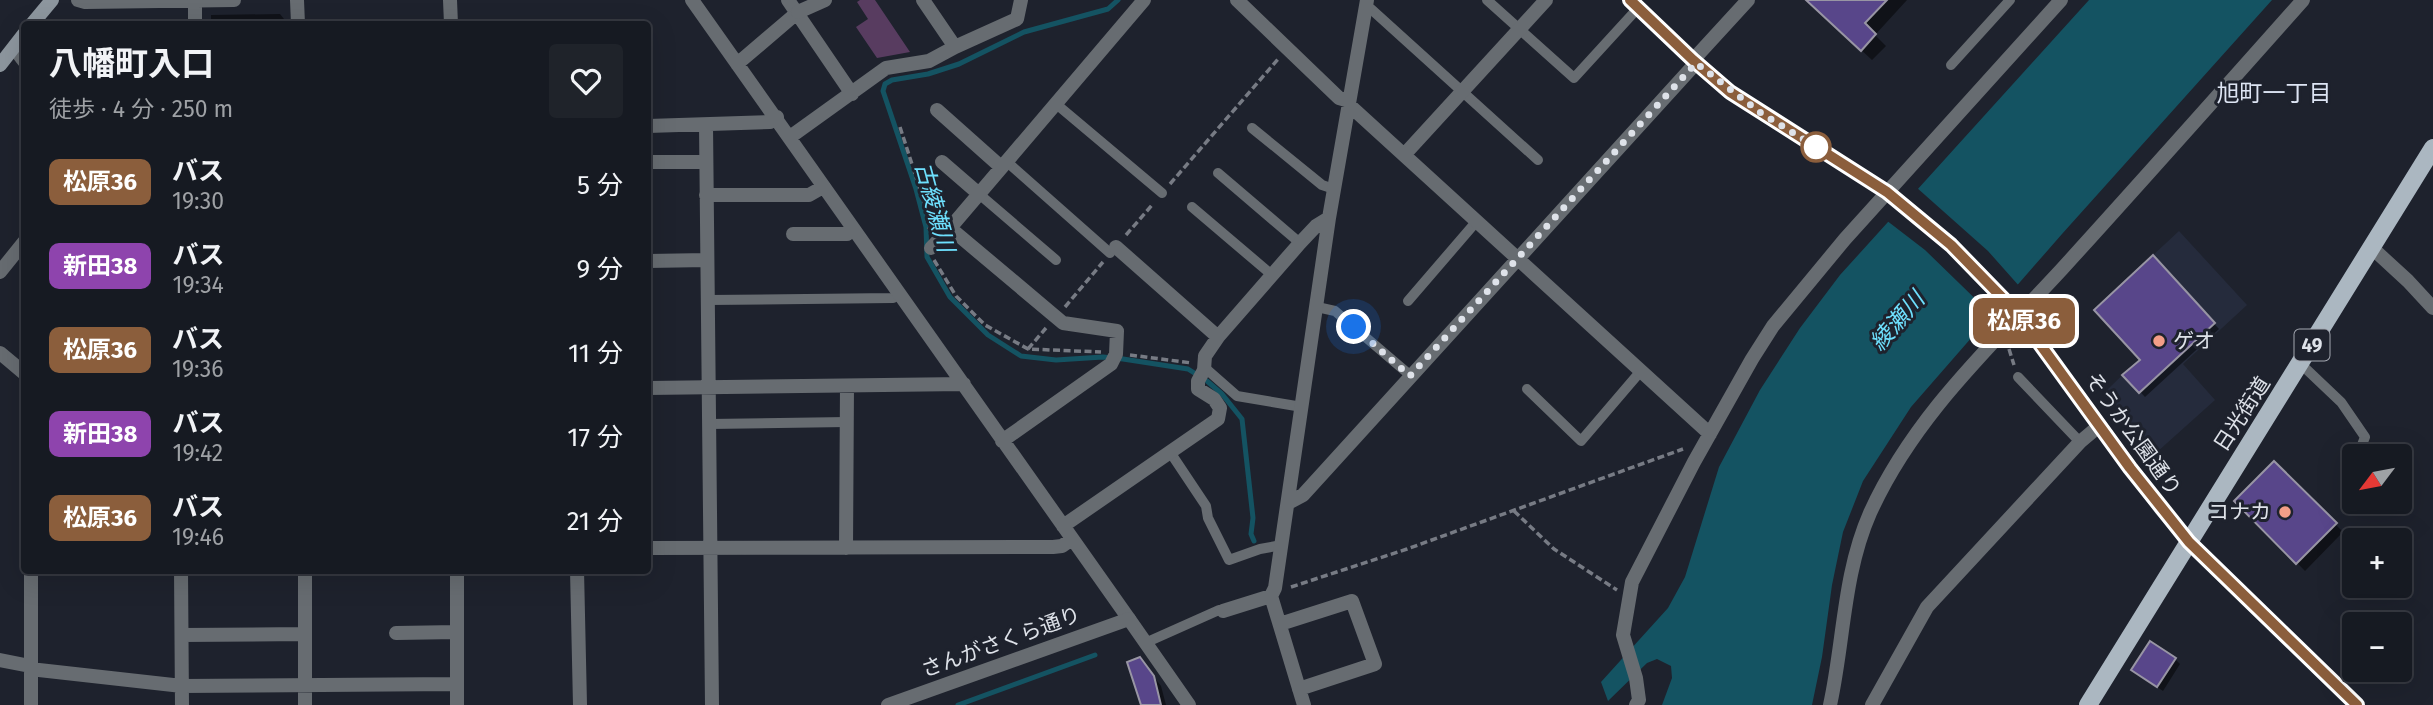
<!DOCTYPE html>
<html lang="ja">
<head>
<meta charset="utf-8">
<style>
  :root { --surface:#161a22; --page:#1f232a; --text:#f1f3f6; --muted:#9ea1a5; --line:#353840 }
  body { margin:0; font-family:"Fira Sans","Noto Sans JP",sans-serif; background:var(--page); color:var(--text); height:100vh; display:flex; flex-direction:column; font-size:26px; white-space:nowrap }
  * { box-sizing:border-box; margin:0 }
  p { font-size:23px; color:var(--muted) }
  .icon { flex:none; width:38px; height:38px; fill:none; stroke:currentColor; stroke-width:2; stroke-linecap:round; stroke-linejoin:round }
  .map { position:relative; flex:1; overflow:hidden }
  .sheet { position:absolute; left:21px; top:21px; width:630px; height:553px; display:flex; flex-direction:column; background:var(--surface); border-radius:7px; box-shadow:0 7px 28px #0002,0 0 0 2px var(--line) }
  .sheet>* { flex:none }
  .badge { padding:0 14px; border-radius:10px; font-size:24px; line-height:46px }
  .needle { width:46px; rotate:238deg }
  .fabs { position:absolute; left:2342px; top:444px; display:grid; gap:14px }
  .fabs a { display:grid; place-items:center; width:70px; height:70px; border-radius:7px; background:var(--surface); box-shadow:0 7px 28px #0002,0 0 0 2px var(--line); font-size:35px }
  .you { position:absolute; width:35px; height:35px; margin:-18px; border:5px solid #fff; border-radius:50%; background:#1a73e8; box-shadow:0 0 0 10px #1a73e833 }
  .map>.badge { position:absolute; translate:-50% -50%; box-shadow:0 0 0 4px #fff }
  .round { display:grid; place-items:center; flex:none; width:74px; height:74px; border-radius:7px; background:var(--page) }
  .headline { display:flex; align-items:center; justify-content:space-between; height:119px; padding:0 28px }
  h1 { font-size:33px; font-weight:700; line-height:52px }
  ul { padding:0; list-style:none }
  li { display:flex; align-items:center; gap:21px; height:84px; padding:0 28px }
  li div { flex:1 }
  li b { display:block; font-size:26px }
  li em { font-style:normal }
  li .badge { min-width:77px; font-weight:700; text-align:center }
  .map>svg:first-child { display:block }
  .built { fill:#252b3c }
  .green { fill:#583c60 }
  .water { fill:#145362 }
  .pier { fill:#1e222d }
  .shadow { fill:#0007 }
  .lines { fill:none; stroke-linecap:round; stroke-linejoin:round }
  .stream { stroke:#145362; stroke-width:5 }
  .building { fill:#58468a; stroke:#9895a4; stroke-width:2 }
  .path { stroke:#777b84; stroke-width:3.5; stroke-dasharray:7 3.5; stroke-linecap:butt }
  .service { stroke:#676c71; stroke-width:10 }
  .minor { stroke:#676c71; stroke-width:14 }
  .tertiary { stroke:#676c71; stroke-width:14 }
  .secondary { stroke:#8d969e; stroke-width:14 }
  .primary { stroke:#abb7c1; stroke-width:18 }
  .line-casing { stroke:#fff; stroke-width:16 }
  .line { stroke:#8b5e3c; stroke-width:10 }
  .walk { stroke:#dee2e9; stroke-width:7; stroke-dasharray:0 12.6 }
  .stop-dot { fill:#fff; stroke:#8b5e3c; stroke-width:3.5 }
  .poi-dot { fill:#f49e88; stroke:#1e222d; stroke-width:2.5 }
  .labels { text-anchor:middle; stroke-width:6; stroke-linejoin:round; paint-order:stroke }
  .shield { fill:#1e222d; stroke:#a4a8b1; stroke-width:2 }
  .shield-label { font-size:19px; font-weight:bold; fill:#dee2e9 }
  .poi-label { font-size:21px; fill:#dee2e9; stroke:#1e222d; text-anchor:start }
  .street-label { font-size:21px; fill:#dee2e9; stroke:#1e222d }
  .neighbourhood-label { font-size:23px; fill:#dde4f3; stroke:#1e222d }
  .water-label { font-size:23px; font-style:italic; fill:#6ee0fe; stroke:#1e222d }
</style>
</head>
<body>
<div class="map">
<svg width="2433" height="705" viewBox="0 0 2433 705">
  <rect width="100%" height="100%" fill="#1e222d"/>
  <!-- built -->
  <path class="built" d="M2179 231 2247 305 2183 364 2215 400 2147 461 2107 390 2139 359 2094 310Z"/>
  <!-- green -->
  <path class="green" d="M860 0H875L910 52 877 58 856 27 868 19 857 2Z"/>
  <!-- water -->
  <path class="water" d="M2089 0H2272L2062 234 1911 407 1863 481 1843 532 1832 585 1822 657 1812 705H1662L1672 678 1671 666 1657 659 1647 663 1608 701 1601 682 1668 608 1685 577 1719 467 1760 390 1800 328 1840 275Z"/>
  <!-- pier -->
  <path class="pier" d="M1916 187 1988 251 2020 287 1994 317 1925 250 1886 220Z"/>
  <!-- shadow -->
  <path class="shadow" d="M1807 0H1907L1875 35 1886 46 1872 60Z
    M280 14 288 24H211V15Z
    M2153 258 2219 329 2145 397 2125 376 2142 360Z
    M2274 463 2343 532 2305 571 2237 501Z
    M1140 659 1161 686 1166 705H1143Z
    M2175 659 2180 664 2163 691 2133 670Z"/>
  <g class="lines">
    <!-- stream -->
    <path class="stream" d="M1118 0 1108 9 1024 32 959 64 928 74 892 80 885 84 883 91 916 189 926 227 927 257 950 297 988 335 1021 356 1056 360 1103 357 1123 359 1188 369 1207 381 1222 394 1242 419 1253 518 1251 534 1254 541
      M958 705 1095 655"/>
  </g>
  <!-- building -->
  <path class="building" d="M1806 0H1887L1865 23 1876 34 1861 51Z
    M2153 255 2215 323 2139 393 2122 375 2140 360 2094 310Z
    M2274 461 2337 523 2296 564 2234 501Z
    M2150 641 2176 658 2157 687 2131 670Z
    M1140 657 1154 676 1161 705H1141L1127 662Z"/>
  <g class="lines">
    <!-- path -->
    <path class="path" d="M900 127 927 211 929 229
      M1170 184 1279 58
      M1126 235 1153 204
      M934 260 956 296 985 325 1028 349 1101 352
      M1065 307 1103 262
      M1028 349 1046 328
      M2009 349 2014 365
      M1130 355 1192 363
      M1514 511 1554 549 1617 590
      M1291 587 1407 549 1683 449"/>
    <!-- service -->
    <path class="service" d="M1487 0 1574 78 1638 8
      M1365 9H1371L1538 160
      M1951 65 2010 0
      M1055 103 1162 193
      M1252 128 1322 185 1334 189
      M1006 161 1110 253
      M1218 173 1300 243
      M979 194 1056 260
      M1192 207 1272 275
      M708 300 893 298 899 294
      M1408 301 1476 222
      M1317 307 1335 311 1411 376
      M2301 364 2341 402 2365 437 2360 450 2366 457
      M1204 367 1237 396 1302 407
      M2018 377 2080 442
      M1527 389 1581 441 1640 372
      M709 424 847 422
      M1170 452 1206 506 1208 518 1229 560 1260 549 1282 545
      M1145 643 1219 610 1223 611"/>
    <!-- minor -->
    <path class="minor" d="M78 0 85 2 234 0
      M195 0V24
      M297 0 298 24
      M450 0 451 24
      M692 0 1129 619
      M788 0 852 94
      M923 0 955 47
      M1237 0 1339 98 1349 101
      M14 48 24 61
      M737 64 798 12
      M1348 104 1710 434
      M937 110 1001 167
      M706 125 712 705
      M648 126 770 122 777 117
      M790 137 886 68 929 61 955 47 1017 19 1021 0
      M1404 155 1546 0
      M648 162H706
      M942 162 979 194
      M706 195H809L823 187
      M950 228 1063 323 1117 331 1116 354 1111 364 1002 441
      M793 234H847L853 229
      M1116 247 1218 337
      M2371 247 2408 281 2433 308
      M931 248 950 228 1144 0
      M648 261 707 260
      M0 272 24 242
      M0 353 24 373
      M648 388 964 384
      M1288 503 1303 495 1696 63
      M1063 526 1218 419 1220 408 1214 399 1198 389V381L1204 370 1205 356 1218 337 1300 243 1316 226 1329 218
      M648 548 1053 547 1062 546 1072 539
      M846 548 847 386
      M181 570 182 705
      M305 570V705
      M457 570V705
      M577 570 580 705
      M1223 611 1271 596
      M1280 624 1352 601 1375 664 1299 689
      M396 633 457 632
      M182 635 304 634
      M0 660 30 666
      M30 669 182 686 457 684
      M31 705V570
      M1304 705 1271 596 1275 588 1329 218 1367 0
      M1636 705 1639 700 1636 678 1623 635 1632 582 1694 462 1752 359 1773 326 1845 239 2061 0
      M1830 705C1844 642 1843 574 1870 513 1914 416 1991 346 2062 269 2143 180 2223 90 2303 0
      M1872 705 1927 607 2080 442 2099 426"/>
    <!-- tertiary -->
    <path class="tertiary" d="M1630 0 1693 60 1730 92 1887 192 1951 245 2019 315 2161 509 2189 542
      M798 12 825 0
      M1693 60 1748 0
      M888 705 1129 619 1189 705"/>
    <!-- secondary -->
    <path class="secondary" d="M32 24 52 0
      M0 65 24 34
      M2189 542 2357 705"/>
    <!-- primary -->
    <path class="primary" d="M2088 705 2433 148"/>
  </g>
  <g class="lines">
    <!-- line casing -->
    <g class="line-casing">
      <path id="line" d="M1630 0 1693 60 1730 92 1887 192 1951 245 2019 315 2130 468 2189 542 2357 705"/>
    </g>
    <!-- line -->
    <use href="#line" class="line"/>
    <!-- walk -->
    <path class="walk" d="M1354 327 1410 376 1696 63 1761 113 1816 147"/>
  </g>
  <!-- markers -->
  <circle class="stop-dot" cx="1816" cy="147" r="14"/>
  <g class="poi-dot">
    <circle cx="2159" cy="341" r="7"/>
    <circle cx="2285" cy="512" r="7"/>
  </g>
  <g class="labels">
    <!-- shield labels -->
    <rect class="shield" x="2294.5" y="329.5" width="35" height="31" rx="5"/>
    <g class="shield-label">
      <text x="2312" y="352">49</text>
    </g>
    <!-- poi labels -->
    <g class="poi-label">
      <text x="2173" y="348">ゲオ</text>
      <text x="2271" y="519" text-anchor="end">コナカ</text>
    </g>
    <!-- street labels -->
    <g class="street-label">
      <text transform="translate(2242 414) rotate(-57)" y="7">日光街道</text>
      <text transform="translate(2133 434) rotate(54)" y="7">そうか公園通り</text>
      <text transform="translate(1001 642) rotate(-20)" y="7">さんがさくら通り</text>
    </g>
    <!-- neighbourhood labels -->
    <g class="neighbourhood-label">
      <text x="2274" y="101">旭町一丁目</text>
    </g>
    <!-- water labels -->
    <g class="water-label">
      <text transform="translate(935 207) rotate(75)" y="8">古綾瀬川</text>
      <text transform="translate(1897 321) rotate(-49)" y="8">綾瀬川</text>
    </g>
  </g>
</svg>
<div class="fabs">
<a><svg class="needle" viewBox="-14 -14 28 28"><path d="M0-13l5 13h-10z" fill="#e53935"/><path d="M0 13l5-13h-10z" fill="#9ea1a5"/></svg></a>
<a>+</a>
<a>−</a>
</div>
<div class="you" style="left:1354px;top:327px"></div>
<b class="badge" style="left:2024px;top:321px;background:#8b5e3c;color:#fff">松原36</b>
<section class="sheet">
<div class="headline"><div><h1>八幡町入口</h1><p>徒歩 · 4 分 · 250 m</p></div><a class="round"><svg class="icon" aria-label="heart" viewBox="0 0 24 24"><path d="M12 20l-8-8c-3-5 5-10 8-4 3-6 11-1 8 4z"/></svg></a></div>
<ul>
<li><span class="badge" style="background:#8b5e3c;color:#fff">松原36</span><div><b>バス</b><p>19:30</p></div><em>5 分</em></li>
<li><span class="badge" style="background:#8e44ad;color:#fff">新田38</span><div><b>バス</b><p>19:34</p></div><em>9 分</em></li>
<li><span class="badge" style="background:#8b5e3c;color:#fff">松原36</span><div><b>バス</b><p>19:36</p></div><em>11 分</em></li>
<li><span class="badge" style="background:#8e44ad;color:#fff">新田38</span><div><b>バス</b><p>19:42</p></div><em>17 分</em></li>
<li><span class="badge" style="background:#8b5e3c;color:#fff">松原36</span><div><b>バス</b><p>19:46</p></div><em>21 分</em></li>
</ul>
</section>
</div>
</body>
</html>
